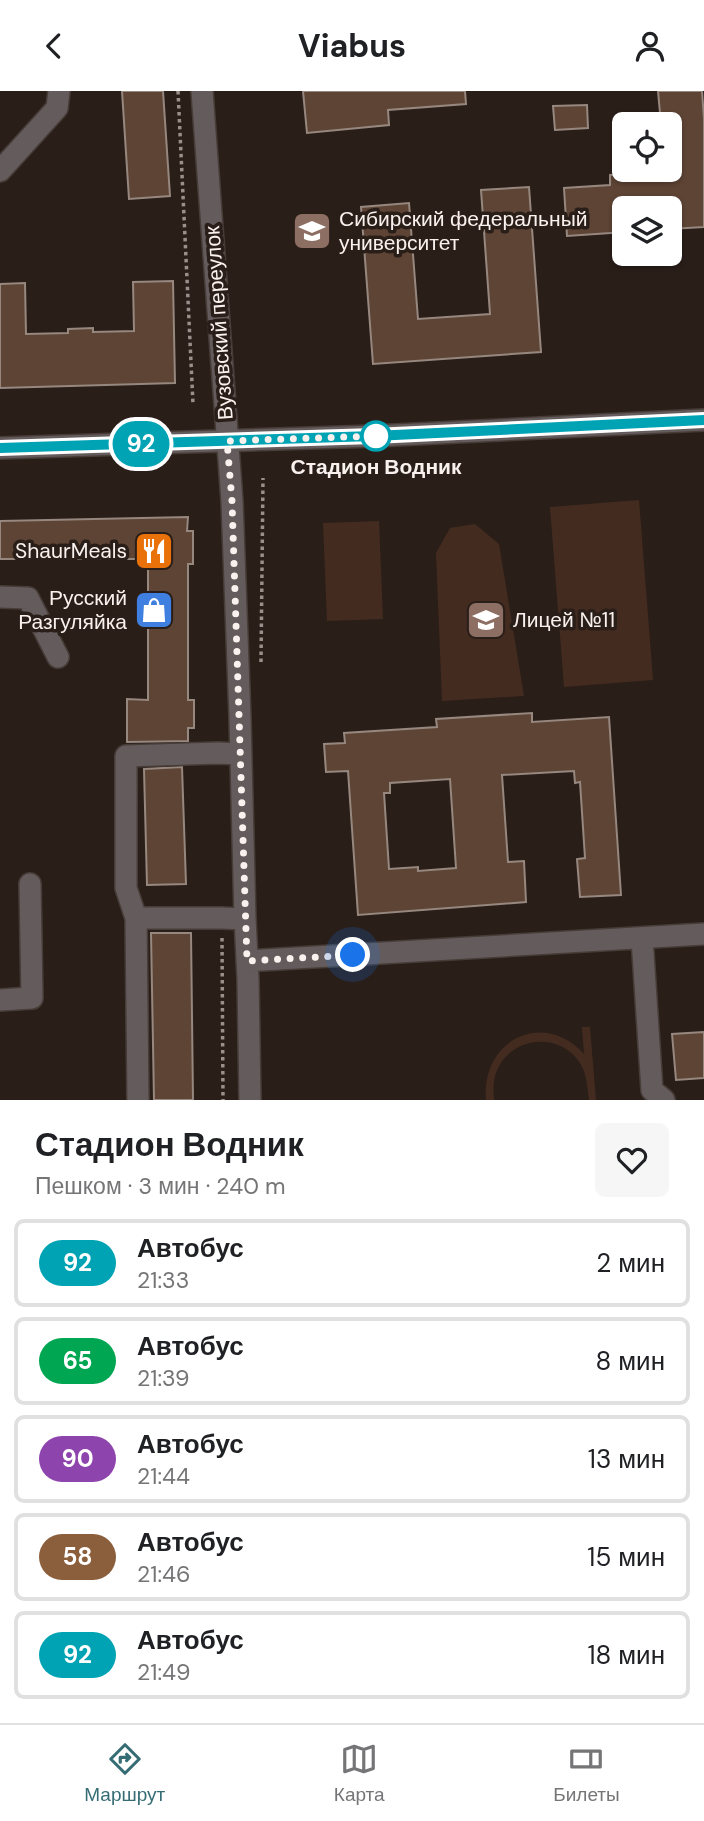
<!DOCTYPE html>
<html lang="ru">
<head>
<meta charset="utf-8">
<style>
  :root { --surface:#fff; --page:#f6f6f6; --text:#202124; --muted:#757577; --line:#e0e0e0; --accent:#366d75 }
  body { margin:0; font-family:"DM Sans",sans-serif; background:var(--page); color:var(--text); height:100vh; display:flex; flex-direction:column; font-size:26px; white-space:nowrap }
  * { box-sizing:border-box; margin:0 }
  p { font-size:23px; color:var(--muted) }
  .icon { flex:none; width:38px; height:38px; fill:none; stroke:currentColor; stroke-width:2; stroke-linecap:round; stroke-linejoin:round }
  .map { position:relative; height:1009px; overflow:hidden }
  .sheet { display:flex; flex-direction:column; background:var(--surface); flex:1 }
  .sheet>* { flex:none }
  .badge { padding:0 14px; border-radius:23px; font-size:24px; line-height:46px }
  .fabs { position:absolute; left:612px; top:21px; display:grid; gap:14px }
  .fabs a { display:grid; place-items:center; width:70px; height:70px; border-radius:10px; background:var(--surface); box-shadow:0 2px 5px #0004; font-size:35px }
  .you { position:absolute; width:35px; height:35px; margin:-18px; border:5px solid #fff; border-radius:50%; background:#1a73e8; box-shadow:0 0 0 10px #1a73e833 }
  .map>.badge { position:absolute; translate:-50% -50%; box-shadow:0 0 0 4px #fff }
  .round { display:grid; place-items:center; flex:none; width:74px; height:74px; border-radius:10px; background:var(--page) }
  .summary { display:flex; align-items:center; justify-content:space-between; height:119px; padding:0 35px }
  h1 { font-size:33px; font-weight:700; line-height:52px }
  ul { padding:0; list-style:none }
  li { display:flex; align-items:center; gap:21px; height:88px; margin:0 14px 10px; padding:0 21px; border:4px solid var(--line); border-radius:10px }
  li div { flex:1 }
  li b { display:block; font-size:26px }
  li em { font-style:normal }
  li .badge { min-width:77px; font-weight:700; text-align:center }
  header { display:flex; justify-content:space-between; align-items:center; height:91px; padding:0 35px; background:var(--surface); font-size:32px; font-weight:700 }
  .tabs { display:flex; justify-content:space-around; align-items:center; height:98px; border-top:2px solid var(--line); background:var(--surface); font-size:19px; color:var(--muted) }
  .tabs a { display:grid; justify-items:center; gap:4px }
  .tabs .current { color:var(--accent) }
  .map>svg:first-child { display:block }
  .green { fill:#442b1f }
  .building { fill:#5e4435; stroke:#96877f; stroke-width:2; fill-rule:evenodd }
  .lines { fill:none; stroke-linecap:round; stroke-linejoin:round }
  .minor-casing { stroke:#473c37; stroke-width:24 }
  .path { stroke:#99908b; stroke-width:3.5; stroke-dasharray:3.5 3.5; stroke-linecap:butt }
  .minor { stroke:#645c5c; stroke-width:21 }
  .line-casing { stroke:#fff; stroke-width:16 }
  .line { stroke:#00a3b4; stroke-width:10 }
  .walk { stroke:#f9f1ed; stroke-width:7; stroke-dasharray:0 12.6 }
  .stop-dot { fill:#fff; stroke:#00a3b4; stroke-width:3.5 }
  .labels { text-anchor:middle; stroke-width:7; stroke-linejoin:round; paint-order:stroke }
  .poi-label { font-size:21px; fill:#f9f1ed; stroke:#2a1e19; text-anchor:start }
  .street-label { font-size:21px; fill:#f9f1ed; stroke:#2a1e19 }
  .stop-label { font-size:21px; font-weight:bold; fill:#f9f1ed; stroke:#2a1e19 }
</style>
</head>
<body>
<header><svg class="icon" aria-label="back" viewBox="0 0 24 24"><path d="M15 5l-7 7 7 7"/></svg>Viabus<svg class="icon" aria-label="person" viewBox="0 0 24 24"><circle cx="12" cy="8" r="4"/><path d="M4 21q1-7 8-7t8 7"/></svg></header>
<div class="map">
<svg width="704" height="1009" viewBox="0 0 704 1009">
  <rect width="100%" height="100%" fill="#2a1e19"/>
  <!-- green -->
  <path class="green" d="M639 409 653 589 564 596 550 416Z
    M379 430 383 528 327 530 323 432Z
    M475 433 499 453 524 605 442 610 436 462 450 437Z
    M582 936H590L596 1009H589C587 996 587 983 580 972 560 941 514 945 498 977 493 987 493 998 494 1009H486C481 949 543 918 584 963Z"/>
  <!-- building -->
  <path class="building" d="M122 0H163L170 105 129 108Z
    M303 0H465L466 13 388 19 389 34 307 42Z
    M658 0H702L704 28V136L670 138V117H625V141L567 145 564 97 610 94V84L670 79V33H661Z
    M587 14 588 37 555 39 553 15Z
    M529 96 541 261 373 273 361 116 409 112 418 228 490 223 481 99Z
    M173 190 175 292 0 297V193L25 192 26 243 68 242V238L93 237V241L134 240 133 191Z
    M188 426 187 440H193V473H188V609H194V637H188V650L127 651V608L148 609V468H0V430Z
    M532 622V631L609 626 621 804 580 806 577 768 585 767 580 691 575 692 574 680 502 684 508 771 524 770 526 811 358 824 348 680 326 681 324 653 345 652 344 642 437 636 436 628ZM450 688 456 777 418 780V776L389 778 384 702H390V692Z
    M182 676 186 793 147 794 144 678Z
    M151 842H191L193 1009H154Z
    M704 941V987L676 989 672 943Z"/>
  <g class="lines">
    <!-- minor casing -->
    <g class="minor-casing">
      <path id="minor" d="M202 0 232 410 240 627 245 828 248 888 250 1009
        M0 80 57 17 59 0
        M0 357 374 345 704 329
        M0 506 28 507 58 566
        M136 827H221L245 828
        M642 847 652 999 664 1009
        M247 870 704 843
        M0 909 32 907 30 793
        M138 1009 136 827 126 797V665L218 662 240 663"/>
    </g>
    <!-- path -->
    <path class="path" d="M178 0 193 313
      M261 571 263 387
      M222 847 223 1009"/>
    <!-- minor -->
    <use href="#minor" class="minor"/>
  </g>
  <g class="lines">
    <!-- line casing -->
    <g class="line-casing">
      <path id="line" d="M0 357 374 345 704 329"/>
    </g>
    <!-- line -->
    <use href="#line" class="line"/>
    <!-- walk -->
    <path class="walk" d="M353 864 247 870 232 410 227 350 376 345"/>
  </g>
  <!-- icons -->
  <defs>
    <g id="university-square" transform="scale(2.0125)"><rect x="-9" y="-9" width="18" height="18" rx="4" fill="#8d6e63" stroke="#2a1e19"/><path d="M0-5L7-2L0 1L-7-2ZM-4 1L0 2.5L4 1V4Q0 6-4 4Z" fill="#fff"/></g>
    <g id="restaurant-square" transform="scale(2.0125)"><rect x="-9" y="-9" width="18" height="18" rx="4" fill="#e8710a" stroke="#2a1e19"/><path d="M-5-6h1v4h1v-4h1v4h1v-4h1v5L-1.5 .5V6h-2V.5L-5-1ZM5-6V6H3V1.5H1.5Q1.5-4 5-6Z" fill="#fff"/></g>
    <g id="shop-square" transform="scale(2.0125)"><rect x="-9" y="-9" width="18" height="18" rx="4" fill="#3f7fe0" stroke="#2a1e19"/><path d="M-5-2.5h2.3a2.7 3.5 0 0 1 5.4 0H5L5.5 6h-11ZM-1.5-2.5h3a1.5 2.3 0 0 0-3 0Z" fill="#fff"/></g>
    <g id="school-square" transform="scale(2.0125)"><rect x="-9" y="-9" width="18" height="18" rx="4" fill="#8d6e63" stroke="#2a1e19"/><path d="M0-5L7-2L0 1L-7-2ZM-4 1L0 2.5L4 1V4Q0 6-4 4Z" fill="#fff"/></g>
  </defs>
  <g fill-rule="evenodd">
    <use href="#university-square" x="312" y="140"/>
    <use href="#restaurant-square" x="154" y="460"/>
    <use href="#shop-square" x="154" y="519"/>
    <use href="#school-square" x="486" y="529"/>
  </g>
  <!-- markers -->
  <circle class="stop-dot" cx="376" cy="345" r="14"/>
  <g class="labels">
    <!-- poi labels -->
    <g class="poi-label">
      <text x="339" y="135">Сибирский федеральный<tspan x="339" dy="24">университет</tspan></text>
      <text x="127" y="467" text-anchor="end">ShаurMeals</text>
      <text x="127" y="514" text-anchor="end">Русский<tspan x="127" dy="24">Разгуляйка</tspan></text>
      <text x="513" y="536">Лицей №11</text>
    </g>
    <!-- street labels -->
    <g class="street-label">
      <text transform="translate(219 232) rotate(-94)" y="7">Вузовский переулок</text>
    </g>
    <!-- stop labels -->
    <g class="stop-label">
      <text x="376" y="383">Стадион Водник</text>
    </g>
  </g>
</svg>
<div class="fabs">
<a><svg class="icon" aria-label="locate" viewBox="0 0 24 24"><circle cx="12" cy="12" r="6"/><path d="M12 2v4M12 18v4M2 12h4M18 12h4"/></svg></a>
<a><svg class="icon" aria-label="layers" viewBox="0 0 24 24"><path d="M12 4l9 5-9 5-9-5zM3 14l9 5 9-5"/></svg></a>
</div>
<div class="you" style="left:353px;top:864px"></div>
<b class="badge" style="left:141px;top:353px;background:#00a3b4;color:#fff">92</b>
</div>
<section class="sheet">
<div class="summary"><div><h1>Стадион Водник</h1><p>Пешком · 3 мин · 240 m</p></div><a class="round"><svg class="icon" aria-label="heart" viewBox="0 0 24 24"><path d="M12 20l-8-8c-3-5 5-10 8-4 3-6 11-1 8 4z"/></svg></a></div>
<ul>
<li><span class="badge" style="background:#00a3b4;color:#fff">92</span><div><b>Автобус</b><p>21:33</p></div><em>2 мин</em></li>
<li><span class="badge" style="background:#00a651;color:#fff">65</span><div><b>Автобус</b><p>21:39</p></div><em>8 мин</em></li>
<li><span class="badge" style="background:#8e44ad;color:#fff">90</span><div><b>Автобус</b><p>21:44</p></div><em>13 мин</em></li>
<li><span class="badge" style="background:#8b5e3c;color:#fff">58</span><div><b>Автобус</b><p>21:46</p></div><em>15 мин</em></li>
<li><span class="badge" style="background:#00a3b4;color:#fff">92</span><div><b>Автобус</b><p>21:49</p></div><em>18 мин</em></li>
</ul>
</section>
<nav class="tabs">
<a class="current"><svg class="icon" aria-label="directions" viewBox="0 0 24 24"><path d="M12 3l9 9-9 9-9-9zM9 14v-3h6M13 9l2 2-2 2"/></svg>Маршрут</a>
<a><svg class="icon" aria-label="map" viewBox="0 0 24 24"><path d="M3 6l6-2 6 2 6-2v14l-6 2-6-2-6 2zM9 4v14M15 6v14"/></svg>Карта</a>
<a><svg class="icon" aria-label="tickets" viewBox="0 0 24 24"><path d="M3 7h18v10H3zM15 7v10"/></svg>Билеты</a>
</nav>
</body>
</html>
